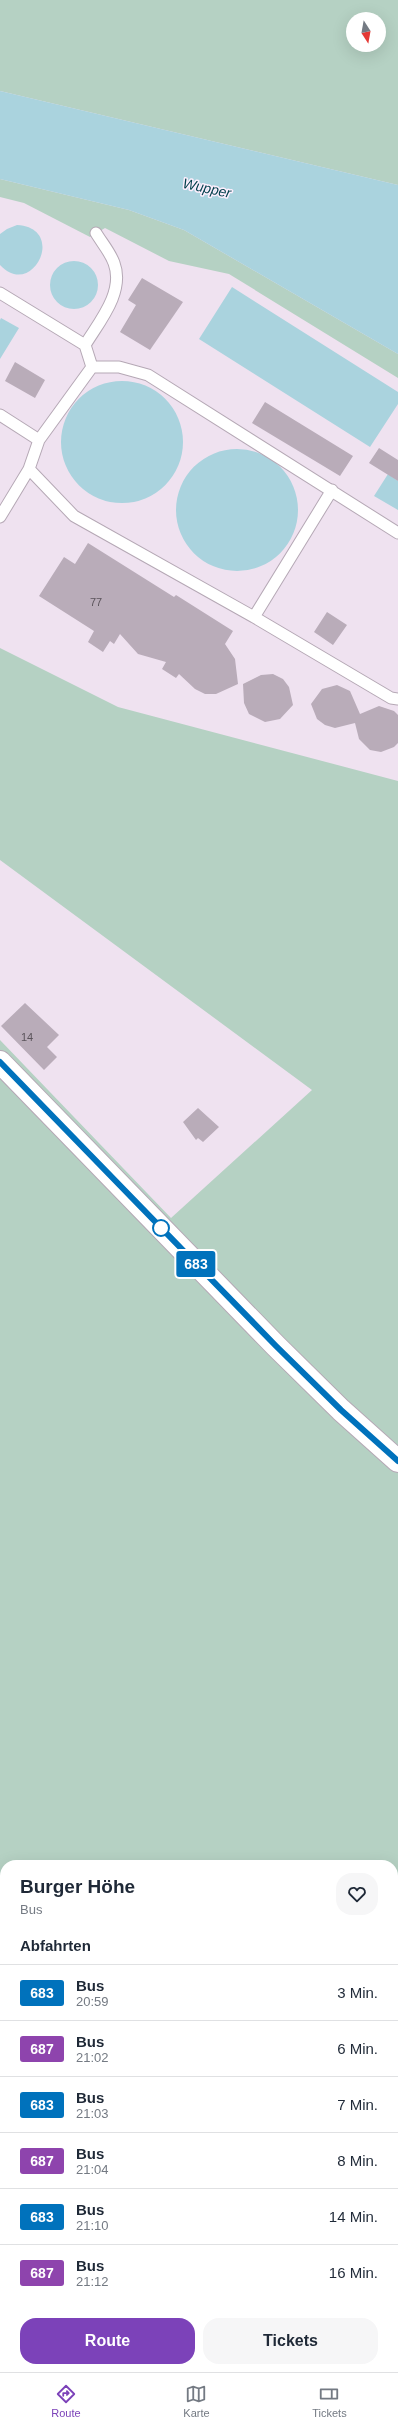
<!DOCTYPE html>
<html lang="de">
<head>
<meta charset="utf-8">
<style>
  :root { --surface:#fff; --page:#f6f6f7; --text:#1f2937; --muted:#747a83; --line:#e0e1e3; --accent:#7c42b9 }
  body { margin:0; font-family:Arial,sans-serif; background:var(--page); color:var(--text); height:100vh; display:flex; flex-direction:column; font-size:15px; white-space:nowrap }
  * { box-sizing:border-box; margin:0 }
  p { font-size:13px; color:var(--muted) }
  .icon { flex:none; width:22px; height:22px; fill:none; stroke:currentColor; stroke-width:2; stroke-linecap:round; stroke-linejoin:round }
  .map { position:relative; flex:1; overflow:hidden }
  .drawer { position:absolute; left:0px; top:1860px; width:398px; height:512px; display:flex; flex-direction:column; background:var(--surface); border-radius:16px 16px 0 0; box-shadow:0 4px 16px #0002 }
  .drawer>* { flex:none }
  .badge { padding:0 8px; border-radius:3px; font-size:14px; line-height:26px }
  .needle { width:26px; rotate:169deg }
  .buttons { position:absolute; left:346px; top:12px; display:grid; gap:8px }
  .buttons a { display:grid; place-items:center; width:40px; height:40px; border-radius:50%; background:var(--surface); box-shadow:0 4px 16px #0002; font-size:20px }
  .map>.badge { position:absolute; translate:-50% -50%; box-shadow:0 0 0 2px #fff }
  h2 { padding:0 20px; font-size:15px; line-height:36px }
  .round { display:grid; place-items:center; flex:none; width:42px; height:42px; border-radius:16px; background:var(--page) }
  .overview { display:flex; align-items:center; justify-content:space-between; height:68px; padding:0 20px }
  h1 { font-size:19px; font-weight:800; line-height:30px }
  .primary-button { display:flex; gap:8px; margin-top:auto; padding:8px 20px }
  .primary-button a { flex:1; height:46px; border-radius:16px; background:var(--accent); color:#fff; font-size:16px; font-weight:800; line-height:46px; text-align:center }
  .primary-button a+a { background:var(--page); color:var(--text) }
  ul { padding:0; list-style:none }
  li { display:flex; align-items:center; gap:12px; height:56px; padding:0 20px; border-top:1px solid var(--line) }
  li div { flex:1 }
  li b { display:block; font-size:15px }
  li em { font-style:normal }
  li .badge { min-width:44px; font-weight:700; text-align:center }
  .dock { display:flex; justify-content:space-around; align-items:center; height:56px; border-top:1px solid var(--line); background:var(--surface); font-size:11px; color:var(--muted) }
  .dock a { display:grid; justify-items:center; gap:2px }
  .dock .on { color:var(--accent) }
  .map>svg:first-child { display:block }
  .green { fill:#b5d1c3; fill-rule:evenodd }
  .water { fill:#aad3de }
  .building { fill:#b9acb9 }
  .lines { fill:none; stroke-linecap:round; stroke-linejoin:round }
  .service-casing { stroke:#b5a8b5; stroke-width:13 }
  .secondary-casing { stroke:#b5a8b5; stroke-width:24 }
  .service { stroke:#fff; stroke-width:11 }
  .secondary { stroke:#fff; stroke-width:22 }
  .line-casing { stroke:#fff; stroke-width:9 }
  .line { stroke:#0072bc; stroke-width:6 }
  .stop-dot { fill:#fff; stroke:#0072bc; stroke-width:2 }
  .labels { text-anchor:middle; stroke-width:3; stroke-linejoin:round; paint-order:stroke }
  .number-label { font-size:11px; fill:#5b545b }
  .water-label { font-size:14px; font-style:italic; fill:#003f4b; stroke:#fdeffd }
</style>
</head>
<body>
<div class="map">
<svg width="398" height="2372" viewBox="0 0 398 2372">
  <rect width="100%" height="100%" fill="#efe2f0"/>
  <!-- green -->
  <path class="green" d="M0 0H398V185L0 91ZM353 19H379V45H353Z
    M0 179 129 210 184 230 398 354V378L229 274 169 261 105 228 90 237 24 203 0 197Z
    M0 648 118 707 398 781V2372H0V1040L171 1218 312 1090 0 860ZM5 1865H393V2367H5Z"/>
  <!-- water -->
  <path class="water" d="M0 91 398 185V354L184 230 129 210 0 179Z
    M17 225C68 228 32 300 0 265V234L7 229Z
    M50 285a24 24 0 1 1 48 0a24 24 0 1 1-48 0Z
    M232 287 398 392V404L370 447 199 339Z
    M1 318 19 328 0 359V320Z
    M61 442a61 61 0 1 1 122 0a61 61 0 1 1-122 0Z
    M176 510a61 61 0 1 1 122 0a61 61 0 1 1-122 0Z
    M388 474 398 481V510L374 496Z"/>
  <!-- building -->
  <path class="building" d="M142 278 183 302 150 350 120 332 136 305 128 300Z
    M15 362 45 380 35 398 5 381Z
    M265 402 353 456 340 476 252 423Z
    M379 448 398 460V481L369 463Z
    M88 543 174 597 176 595 233 631 225 644 235 659 238 684 216 694H205L195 689 179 674 176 678 162 669 166 662 138 654 120 634 114 644 110 641 103 652 88 642 94 631 39 596 64 557 75 564Z
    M327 612 347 625 333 645 314 632Z
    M273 674 283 679 289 687 293 705 280 719 265 722 249 714 244 703 243 684 261 675Z
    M337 685 350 691 360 714 379 706 394 711 398 715V743L394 747 381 752 370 750 359 739 355 723 335 728 325 725 317 719 311 704 322 689Z
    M25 1003 59 1035 47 1047 57 1057 44 1070 1 1026Z
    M198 1108 219 1127 203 1142 198 1138 196 1140 183 1122Z"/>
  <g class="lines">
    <!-- service casing -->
    <g class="service-casing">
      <path id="service" d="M0 293 85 345 92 367
        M85 345C99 322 125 292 114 263 110 252 102 243 96 233
        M0 415 39 440
        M29 469 74 516 254 617 391 698 398 699
        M0 517 29 469 39 440 92 367H119L148 375 398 533
        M254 617 332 490"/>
    </g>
    <!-- secondary casing -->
    <g class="secondary-casing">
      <path id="secondary" d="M0 1062 276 1346 341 1410 398 1461"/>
    </g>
    <!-- service -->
    <use href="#service" class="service"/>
    <!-- secondary -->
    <use href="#secondary" class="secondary"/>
  </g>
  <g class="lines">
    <!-- line casing -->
    <g class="line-casing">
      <path id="line" d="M0 1062 276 1346 341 1410 398 1461"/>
    </g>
    <!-- line -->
    <use href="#line" class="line"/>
  </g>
  <!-- markers -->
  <circle class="stop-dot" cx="161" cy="1228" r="8"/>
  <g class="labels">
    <!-- number labels -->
    <g class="number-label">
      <text x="96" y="606">77</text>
      <text x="27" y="1041">14</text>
    </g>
    <!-- water labels -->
    <g class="water-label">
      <text transform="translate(207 188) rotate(12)" y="5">Wupper</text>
    </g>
  </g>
</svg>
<div class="buttons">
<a><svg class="needle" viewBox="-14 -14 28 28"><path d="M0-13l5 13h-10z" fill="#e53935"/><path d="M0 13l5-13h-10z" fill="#747a83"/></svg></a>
</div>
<b class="badge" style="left:196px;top:1264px;background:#0072bc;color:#fff">683</b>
<section class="drawer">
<div class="overview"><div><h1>Burger Höhe</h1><p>Bus</p></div><a class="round"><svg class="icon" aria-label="heart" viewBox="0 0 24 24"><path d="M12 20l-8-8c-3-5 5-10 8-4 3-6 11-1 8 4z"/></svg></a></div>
<h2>Abfahrten</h2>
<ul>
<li><span class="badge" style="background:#0072bc;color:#fff">683</span><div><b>Bus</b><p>20:59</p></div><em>3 Min.</em></li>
<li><span class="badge" style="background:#8e44ad;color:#fff">687</span><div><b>Bus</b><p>21:02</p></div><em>6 Min.</em></li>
<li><span class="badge" style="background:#0072bc;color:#fff">683</span><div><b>Bus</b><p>21:03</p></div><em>7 Min.</em></li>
<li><span class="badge" style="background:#8e44ad;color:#fff">687</span><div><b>Bus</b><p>21:04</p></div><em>8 Min.</em></li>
<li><span class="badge" style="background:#0072bc;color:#fff">683</span><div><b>Bus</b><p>21:10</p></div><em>14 Min.</em></li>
<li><span class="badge" style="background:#8e44ad;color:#fff">687</span><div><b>Bus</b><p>21:12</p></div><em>16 Min.</em></li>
</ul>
<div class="primary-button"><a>Route</a><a>Tickets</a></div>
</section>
</div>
<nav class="dock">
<a class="on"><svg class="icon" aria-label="directions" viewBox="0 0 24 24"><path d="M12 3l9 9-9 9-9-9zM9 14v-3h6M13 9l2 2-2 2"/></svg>Route</a>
<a><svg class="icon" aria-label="map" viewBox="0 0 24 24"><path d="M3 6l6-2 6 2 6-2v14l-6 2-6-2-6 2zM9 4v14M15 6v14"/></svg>Karte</a>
<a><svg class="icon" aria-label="tickets" viewBox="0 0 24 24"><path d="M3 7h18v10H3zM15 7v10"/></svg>Tickets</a>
</nav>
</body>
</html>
